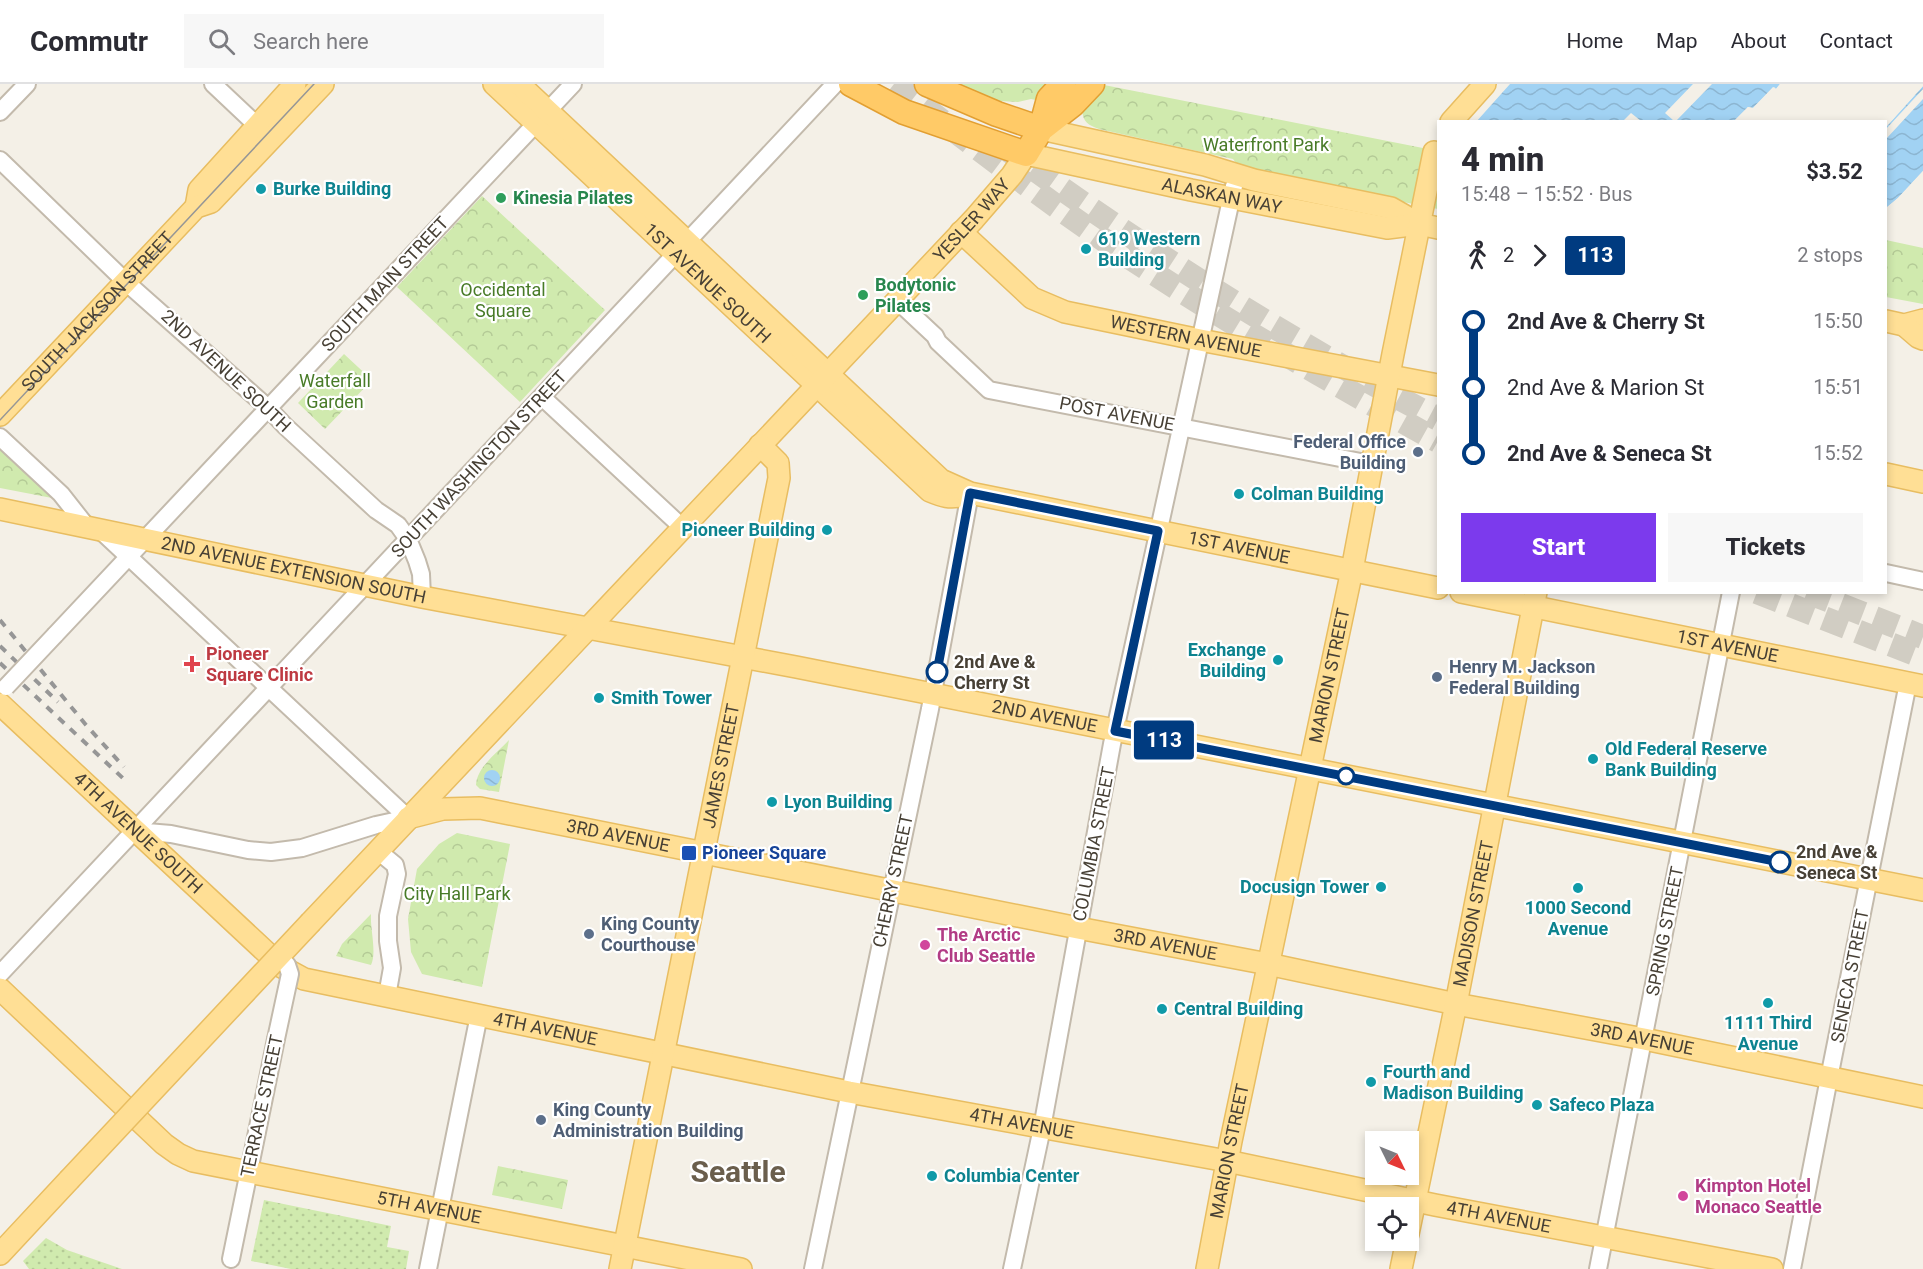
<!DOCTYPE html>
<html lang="en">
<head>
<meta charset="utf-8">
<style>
  :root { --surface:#fff; --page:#f7f7f7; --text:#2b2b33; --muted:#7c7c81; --line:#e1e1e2; --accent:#7c3aed }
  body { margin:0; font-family:Roboto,sans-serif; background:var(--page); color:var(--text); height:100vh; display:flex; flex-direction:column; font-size:22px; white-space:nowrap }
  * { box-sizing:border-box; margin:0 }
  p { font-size:20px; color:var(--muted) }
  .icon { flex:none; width:33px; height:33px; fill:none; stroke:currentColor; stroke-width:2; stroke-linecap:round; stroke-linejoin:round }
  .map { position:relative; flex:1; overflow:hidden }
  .details { position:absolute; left:1437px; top:36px; width:450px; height:474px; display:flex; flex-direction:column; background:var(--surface); border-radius:0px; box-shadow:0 3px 9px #0003 }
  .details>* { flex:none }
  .badge { padding:0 12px; border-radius:4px; font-size:21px; line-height:39px }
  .needle { width:39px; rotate:133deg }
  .buttons { position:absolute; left:1365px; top:1047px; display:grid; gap:12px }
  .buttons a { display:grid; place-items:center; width:54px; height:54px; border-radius:0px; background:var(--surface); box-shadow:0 3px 9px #0003; font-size:30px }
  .map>.badge { position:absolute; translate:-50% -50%; box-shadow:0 0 0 3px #fff }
  .legs { display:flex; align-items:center; gap:9px; height:66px; padding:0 24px; font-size:20px }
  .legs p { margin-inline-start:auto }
  .headline { display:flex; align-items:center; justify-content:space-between; height:102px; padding:0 24px }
  h1 { font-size:33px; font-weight:800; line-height:45px }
  .primary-button { display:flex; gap:12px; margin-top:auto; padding:12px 24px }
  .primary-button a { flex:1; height:69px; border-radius:0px; background:var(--accent); color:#fff; font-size:24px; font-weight:800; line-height:69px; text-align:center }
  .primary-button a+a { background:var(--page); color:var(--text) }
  ul { padding:0 24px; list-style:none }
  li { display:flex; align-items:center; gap:21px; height:66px; font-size:22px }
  li i { display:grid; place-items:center; width:9px; height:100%; margin:0 8px; background:currentColor }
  li i::after { content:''; width:15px; height:15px; margin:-8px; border:4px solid; border-radius:50%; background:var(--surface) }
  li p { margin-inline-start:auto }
  li:first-child i { background:linear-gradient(#0000 50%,currentColor 0) }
  li:last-child i { background:linear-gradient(currentColor 50%,#0000 0) }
  header { display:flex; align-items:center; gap:36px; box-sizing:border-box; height:84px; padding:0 30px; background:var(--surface); border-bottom:2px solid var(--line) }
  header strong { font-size:28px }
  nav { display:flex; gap:33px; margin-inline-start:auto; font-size:21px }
  .search { width:420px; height:54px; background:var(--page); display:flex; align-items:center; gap:15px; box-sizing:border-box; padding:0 21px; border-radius:0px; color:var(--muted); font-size:22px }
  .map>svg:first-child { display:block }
  .grass { fill:url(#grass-dots) }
  .forest { fill:url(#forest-crowns) }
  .water { fill:url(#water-waves) }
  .pier { fill:#f4f0e7 }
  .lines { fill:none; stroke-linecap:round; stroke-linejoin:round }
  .highway-tunnel { stroke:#d1cdc3; stroke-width:24; stroke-dasharray:24 12; stroke-linecap:butt }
  .minor-casing { stroke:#c3baac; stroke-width:20 }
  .major-casing { stroke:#e8bd61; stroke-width:24 }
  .highway-casing { stroke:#e29f32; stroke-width:27 }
  .minor { stroke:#fff; stroke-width:16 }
  .major { stroke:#ffdf95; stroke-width:21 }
  .highway { stroke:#ffca67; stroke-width:24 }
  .tram { stroke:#969696; stroke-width:1.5 }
  .rail { stroke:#969696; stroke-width:4; stroke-dasharray:8 8; stroke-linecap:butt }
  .minor-bridge-casing { stroke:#c3baac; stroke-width:20; stroke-linecap:butt }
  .major-bridge-casing { stroke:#e8bd61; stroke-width:24; stroke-linecap:butt }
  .minor-bridge { stroke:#fff; stroke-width:16 }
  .major-bridge { stroke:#ffdf95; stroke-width:21 }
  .line-1-casing { stroke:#fff; stroke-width:14 }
  .line-1 { stroke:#003b80; stroke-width:9 }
  .culture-dot { fill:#0f9aa8; stroke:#fff; stroke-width:2 }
  .leisure-dot { fill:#2e9e5b; stroke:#fff; stroke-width:2 }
  .service-dot { fill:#5c6f8a; stroke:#fff; stroke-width:2 }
  .health-dot { fill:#e0444e; stroke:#fff; stroke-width:2 }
  .stop-1-dot { fill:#fff; stroke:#003b80; stroke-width:3 }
  .transit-dot { fill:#1a4fb4; stroke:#fff; stroke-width:2 }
  .hotel-dot { fill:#d1479c; stroke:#fff; stroke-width:2 }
  .labels { text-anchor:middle; stroke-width:4.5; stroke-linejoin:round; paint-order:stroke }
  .park-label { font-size:18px; fill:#487b27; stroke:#fff }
  .culture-label { font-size:18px; font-weight:bold; fill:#0d838f; stroke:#fff; text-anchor:start }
  .street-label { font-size:18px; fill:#474035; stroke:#fff }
  .leisure-label { font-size:18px; font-weight:bold; fill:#27864d; stroke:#fff; text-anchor:start }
  .service-label { font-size:18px; font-weight:bold; fill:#4e5e75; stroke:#fff; text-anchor:start }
  .health-label { font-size:18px; font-weight:bold; fill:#be3a42; stroke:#fff; text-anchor:start }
  .stop-label { font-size:18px; font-weight:bold; fill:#474035; stroke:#fff; text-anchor:start }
  .transit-label { font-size:18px; font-weight:bold; fill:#164399; stroke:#fff; text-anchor:start }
  .hotel-label { font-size:18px; font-weight:bold; fill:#b23c85; stroke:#fff; text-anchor:start }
  .town-label { font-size:30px; font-weight:bold; fill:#6a5e4c; stroke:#fff }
</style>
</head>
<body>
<header>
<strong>Commutr</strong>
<div class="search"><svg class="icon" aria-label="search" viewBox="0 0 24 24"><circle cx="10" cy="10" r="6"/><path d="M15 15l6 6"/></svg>Search here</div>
<nav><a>Home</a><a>Map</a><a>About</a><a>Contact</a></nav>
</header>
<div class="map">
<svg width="1923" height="1185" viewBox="0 0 1923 1185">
  <defs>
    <pattern id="grass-dots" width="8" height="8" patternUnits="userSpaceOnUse" patternTransform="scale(1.5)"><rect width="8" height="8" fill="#d0eaae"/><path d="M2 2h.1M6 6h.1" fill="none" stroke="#b4ca96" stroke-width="1.8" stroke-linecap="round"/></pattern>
    <pattern id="forest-crowns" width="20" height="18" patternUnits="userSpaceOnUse" patternTransform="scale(1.5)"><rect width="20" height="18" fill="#d0eaae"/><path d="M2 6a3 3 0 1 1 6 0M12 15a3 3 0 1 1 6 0" fill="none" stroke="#b4ca96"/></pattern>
    <pattern id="water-waves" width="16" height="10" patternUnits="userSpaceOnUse" patternTransform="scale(1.5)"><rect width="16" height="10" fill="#a1d2f3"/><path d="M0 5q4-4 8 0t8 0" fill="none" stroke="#8cb5d1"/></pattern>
  </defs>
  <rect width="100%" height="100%" fill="#f4f0e7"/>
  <!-- grass -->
  <path class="grass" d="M264 1116 391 1142 387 1163 409 1167 406 1185H291L251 1177Z
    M46 1154 67 1166 122 1185H29L23 1177Z"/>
  <!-- forest -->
  <path class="forest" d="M950 0H1099L1438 67V125L1265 90 1239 83 1233 75 1099 45C1088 41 1083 38 1082 26L1031 15 1018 18 999 17Z
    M482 112 605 226 520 318 397 203Z
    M1886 156 1923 164V220L1886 213Z
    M344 270 372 296 325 345 298 319Z
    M0 365 53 413 52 414 0 404Z
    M509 656 499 708 480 705 476 701C477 683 497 669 509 656Z
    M457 749 510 760 482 903 422 890 411 868 408 835 417 785 439 760Z
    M371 830C370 845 377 869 371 881L336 872 342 860Z
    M498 1082 568 1096 562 1125 492 1111Z"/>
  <!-- water -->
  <path class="water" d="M1510 0H1780L1776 5 1773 3 1753 24 1748 23 1734 37H1641L1631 29 1623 37 1476 38Z
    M1923 2V87L1898 114 1886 124V43Z
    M484 694a8 8 0 1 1 16 0a8 8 0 1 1-16 0Z"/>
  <!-- pier -->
  <path class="pier" d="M1693 0H1712L1676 37H1674L1665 29Z
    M1780 0H1783L1755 26 1749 27 1739 38 1734 37 1748 23 1753 24 1774 3 1776 5Z
    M1921 0H1923V2L1886 43V38Z
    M1923 5V15L1886 55V45Z
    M1923 87V91L1900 116 1886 127V124L1898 114Z"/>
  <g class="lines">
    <!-- highway-tunnel -->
    <path class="highway-tunnel" d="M894 0C966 56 1039 111 1114 163 1218 233 1328 296 1438 357
      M1004 63C1141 164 1287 255 1438 335
      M1757 508 1923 573
      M1807 508 1923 553"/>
    <!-- minor casing -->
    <g class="minor-casing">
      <path id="minor" d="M213 0 266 50
        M0 28 27 0
        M0 76 127 199 268 324 285 342 376 426 398 441 408 455 417 477 421 490 422 513
        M895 219 904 223 935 252 938 258 989 306 1371 380
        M542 313 683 444
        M0 353 61 410 87 443
        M100 446 408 734
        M1886 489 1923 497
        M55 551 573 0
        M135 747 171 750 248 766 271 768 302 764 376 741 408 734
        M378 767 395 781 397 790 388 832V857L392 884 387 912
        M0 890 835 0
        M231 1175 276 955
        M428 1185 479 931
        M813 1185 930 625 970 409
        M1012 1185 1042 1044 1112 660 1234 102
        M1598 1185 1731 508
        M1792 1185 1829 994 1908 599"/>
    </g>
    <!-- major casing -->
    <g class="major-casing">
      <g id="major">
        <path id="s1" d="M494 0 930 407C942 412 950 415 964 411"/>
        <path id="s2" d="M519 0 941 396 970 409 1438 504"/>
        <path d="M1451 38 1485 0"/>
        <path d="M1041 45 1205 81 1254 96 1391 124 1419 140 1438 144"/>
        <path d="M196 123 199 106 295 0"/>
        <path id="s3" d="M961 148 1032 214 1065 228 1200 256 1438 301"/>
        <path d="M1886 237 1904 241 1923 236"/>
        <path d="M1904 241 1918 253 1923 255"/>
        <path id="s4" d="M0 331 196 123 211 118 323 0"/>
        <path d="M1886 390 1923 398"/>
        <path id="s5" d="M0 425 422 513 796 583 1923 806"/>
        <path id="s6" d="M1461 508 1923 602"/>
        <path id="s7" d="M0 620 282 883 304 895 849 1008 1227 1077 1435 1121 1772 1185"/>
        <path id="s8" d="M408 734 443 725 480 724 1078 844 1268 880 1456 920 1644 955 1923 1013"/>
        <path id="s9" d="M311 838 974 135 1012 91 1026 70 1191 106 1387 144 1419 140"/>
        <path id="s10" d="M0 905 164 1060 178 1070 193 1077 741 1185"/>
        <path id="s11" d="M1408 1150 1456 920 1536 508"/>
        <path d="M0 1170 69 1096"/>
        <path id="s12" d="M620 1185 779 394 778 379 760 361"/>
        <path id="s13" d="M1207 1185 1231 1057 1352 486 1393 270 1434 68"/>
        <path d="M1401 1185 1407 1156"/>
      </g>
    </g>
    <!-- highway casing -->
    <g class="highway-casing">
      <path id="highway" d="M851 0 904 28 1026 70 1041 45 1049 15 1063 0
        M927 0 997 30 1041 45
        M1041 45 1073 20 1092 0"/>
    </g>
    <!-- minor -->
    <use href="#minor" class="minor"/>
    <!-- major -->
    <use href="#major" class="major"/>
    <!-- highway -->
    <use href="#highway" class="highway"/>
    <!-- tram -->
    <path class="tram" d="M0 336 314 0"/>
    <!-- rail -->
    <path class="rail" d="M0 536 86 641 124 683
      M0 562 58 618
      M0 579 127 698"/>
    <!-- minor-bridge casing -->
    <g class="minor-bridge-casing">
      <path id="minor-bridge" d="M6 603 55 551
        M276 955 290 890 287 881 279 873"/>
    </g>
    <!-- major-bridge casing -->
    <g class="major-bridge-casing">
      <path id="major-bridge" d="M69 1096 311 838"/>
    </g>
    <!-- minor-bridge -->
    <use href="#minor-bridge" class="minor-bridge"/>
    <!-- major-bridge -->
    <use href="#major-bridge" class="major-bridge"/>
  </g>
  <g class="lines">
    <!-- line-1 casing -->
    <g class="line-1-casing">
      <path id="line-1" d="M937 588 970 409 1158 447 1115 647 1780 778"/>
    </g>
    <!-- line-1 -->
    <use href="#line-1" class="line-1"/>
  </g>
  <!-- markers -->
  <g class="culture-dot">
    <circle cx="261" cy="105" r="6"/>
    <circle cx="1086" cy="165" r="6"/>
    <circle cx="1239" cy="410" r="6"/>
    <circle cx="827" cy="446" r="6"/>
    <circle cx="1278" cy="576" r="6"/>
    <circle cx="599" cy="614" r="6"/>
    <circle cx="1593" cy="675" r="6"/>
    <circle cx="772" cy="718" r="6"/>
    <circle cx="1381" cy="803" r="6"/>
    <circle cx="1578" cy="804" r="6"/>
    <circle cx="1768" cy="919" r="6"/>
    <circle cx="1162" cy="925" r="6"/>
    <circle cx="1371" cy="998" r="6"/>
    <circle cx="1537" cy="1021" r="6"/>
    <circle cx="932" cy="1092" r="6"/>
  </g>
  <g class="leisure-dot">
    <circle cx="501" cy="114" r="6"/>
    <circle cx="863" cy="211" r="6"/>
  </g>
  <g class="service-dot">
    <circle cx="1418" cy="368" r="6"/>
    <circle cx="1437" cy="593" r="6"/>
    <circle cx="589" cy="850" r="6"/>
    <circle cx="541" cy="1036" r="6"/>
  </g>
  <path class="health-dot" d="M189 571h6v6h6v6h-6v6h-6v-6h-6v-6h6z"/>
  <g class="stop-1-dot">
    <circle cx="937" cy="588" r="10"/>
    <circle cx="1346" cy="692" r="8"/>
    <circle cx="1780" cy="778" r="10"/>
  </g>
  <rect class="transit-dot" x="681" y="761" width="16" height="16" rx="3"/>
  <g class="hotel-dot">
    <circle cx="925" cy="861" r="6"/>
    <circle cx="1683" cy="1112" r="6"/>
  </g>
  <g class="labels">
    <!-- park labels -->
    <g class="park-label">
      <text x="1266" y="67">Waterfront Park</text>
      <text x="503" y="212">Occidental<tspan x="503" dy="21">Square</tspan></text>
      <text x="335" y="303">Waterfall<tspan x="335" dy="21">Garden</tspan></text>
      <text x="457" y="816">City Hall Park</text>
    </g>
    <!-- culture labels -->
    <g class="culture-label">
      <text x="273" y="111">Burke Building</text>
      <text x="1098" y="161">619 Western<tspan x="1098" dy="21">Building</tspan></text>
      <text x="1251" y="416">Colman Building</text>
      <text x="815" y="452" text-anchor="end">Pioneer Building</text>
      <text x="1266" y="572" text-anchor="end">Exchange<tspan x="1266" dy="21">Building</tspan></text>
      <text x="611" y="620">Smith Tower</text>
      <text x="1605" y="671">Old Federal Reserve<tspan x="1605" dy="21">Bank Building</tspan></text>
      <text x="784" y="724">Lyon Building</text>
      <text x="1369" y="809" text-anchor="end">Docusign Tower</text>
      <text x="1578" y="830" text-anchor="middle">1000 Second<tspan x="1578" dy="21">Avenue</tspan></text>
      <text x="1174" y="931">Central Building</text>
      <text x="1768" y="945" text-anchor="middle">1111 Third<tspan x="1768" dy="21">Avenue</tspan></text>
      <text x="1383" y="994">Fourth and<tspan x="1383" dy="21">Madison Building</tspan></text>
      <text x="1549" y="1027">Safeco Plaza</text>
      <text x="944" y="1098">Columbia Center</text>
    </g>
    <!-- street labels -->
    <g class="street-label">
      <text dy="6" stroke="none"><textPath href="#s9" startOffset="1250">ALASKAN WAY</textPath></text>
      <text dy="6" stroke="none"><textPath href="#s9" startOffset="964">YESLER WAY</textPath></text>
      <text transform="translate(385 200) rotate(-47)" y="6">SOUTH MAIN STREET</text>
      <text dy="6" stroke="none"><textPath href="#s1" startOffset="292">1ST AVENUE SOUTH</textPath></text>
      <text dy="6" stroke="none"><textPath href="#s4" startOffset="142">SOUTH JACKSON STREET</textPath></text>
      <text dy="6" stroke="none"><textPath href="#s3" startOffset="256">WESTERN AVENUE</textPath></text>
      <text transform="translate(226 287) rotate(43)" y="6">2ND AVENUE SOUTH</text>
      <text transform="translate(1117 330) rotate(11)" y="6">POST AVENUE</text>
      <text transform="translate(479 380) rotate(-47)" y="6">SOUTH WASHINGTON STREET</text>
      <text dy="6" stroke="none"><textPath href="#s2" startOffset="885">1ST AVENUE</textPath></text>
      <text dy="6" stroke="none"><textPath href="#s5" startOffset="300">2ND AVENUE EXTENSION SOUTH</textPath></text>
      <text dy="6" stroke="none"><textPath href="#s6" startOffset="272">1ST AVENUE</textPath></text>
      <text dy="6" stroke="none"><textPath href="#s13" startOffset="606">MARION STREET</textPath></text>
      <text dy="6" stroke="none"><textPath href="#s5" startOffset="1065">2ND AVENUE</textPath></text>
      <text dy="6" stroke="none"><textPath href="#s12" startOffset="513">JAMES STREET</textPath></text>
      <text dy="6" stroke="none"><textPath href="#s7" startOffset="189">4TH AVENUE SOUTH</textPath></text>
      <text dy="6" stroke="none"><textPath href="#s8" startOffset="214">3RD AVENUE</textPath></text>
      <text transform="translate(1094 760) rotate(-79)" y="6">COLUMBIA STREET</text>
      <text transform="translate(893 797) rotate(-78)" y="6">CHERRY STREET</text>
      <text dy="6" stroke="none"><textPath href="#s11" startOffset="327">MADISON STREET</textPath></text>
      <text transform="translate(1665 847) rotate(-79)" y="6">SPRING STREET</text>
      <text dy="6" stroke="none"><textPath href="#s8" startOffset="772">3RD AVENUE</textPath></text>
      <text transform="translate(1850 892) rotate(-79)" y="6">SENECA STREET</text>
      <text dy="6" stroke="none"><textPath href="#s7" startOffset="657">4TH AVENUE</textPath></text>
      <text dy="6" stroke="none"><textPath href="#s8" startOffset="1258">3RD AVENUE</textPath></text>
      <text transform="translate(262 1022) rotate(-78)" y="6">TERRACE STREET</text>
      <text dy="6" stroke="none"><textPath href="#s7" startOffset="1143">4TH AVENUE</textPath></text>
      <text dy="6" stroke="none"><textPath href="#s13" startOffset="120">MARION STREET</textPath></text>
      <text dy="6" stroke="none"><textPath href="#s10" startOffset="500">5TH AVENUE</textPath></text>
      <text dy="6" stroke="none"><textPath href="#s7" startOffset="1629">4TH AVENUE</textPath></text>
    </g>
    <!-- leisure labels -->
    <g class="leisure-label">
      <text x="513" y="120">Kinesia Pilates</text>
      <text x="875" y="207">Bodytonic<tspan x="875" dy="21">Pilates</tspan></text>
    </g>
    <!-- service labels -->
    <g class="service-label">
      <text x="1406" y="364" text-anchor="end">Federal Office<tspan x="1406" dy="21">Building</tspan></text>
      <text x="1449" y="589">Henry M. Jackson<tspan x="1449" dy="21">Federal Building</tspan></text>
      <text x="601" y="846">King County<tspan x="601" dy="21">Courthouse</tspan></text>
      <text x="553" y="1032">King County<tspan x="553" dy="21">Administration Building</tspan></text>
    </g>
    <!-- health labels -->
    <g class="health-label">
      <text x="206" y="576">Pioneer<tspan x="206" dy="21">Square Clinic</tspan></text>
    </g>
    <!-- stop labels -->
    <g class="stop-label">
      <text x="954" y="584">2nd Ave &amp;<tspan x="954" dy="21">Cherry St</tspan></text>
      <text x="1796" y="774">2nd Ave &amp;<tspan x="1796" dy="21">Seneca St</tspan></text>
    </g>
    <!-- transit labels -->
    <g class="transit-label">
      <text x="702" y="775">Pioneer Square</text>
    </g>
    <!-- hotel labels -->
    <g class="hotel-label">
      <text x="937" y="857">The Arctic<tspan x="937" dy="21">Club Seattle</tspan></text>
      <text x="1695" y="1108">Kimpton Hotel<tspan x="1695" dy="21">Monaco Seattle</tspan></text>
    </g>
    <!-- town labels -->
    <g class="town-label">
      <text x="738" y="1098">Seattle</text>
    </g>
  </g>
</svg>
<div class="buttons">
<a><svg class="needle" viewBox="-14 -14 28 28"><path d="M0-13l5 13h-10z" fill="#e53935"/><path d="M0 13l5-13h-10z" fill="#7c7c81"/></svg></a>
<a><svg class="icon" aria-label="locate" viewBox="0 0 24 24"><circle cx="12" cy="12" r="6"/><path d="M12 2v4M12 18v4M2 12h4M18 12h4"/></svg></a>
</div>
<b class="badge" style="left:1164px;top:656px;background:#003b80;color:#fff">113</b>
<section class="details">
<div class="headline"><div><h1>4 min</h1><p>15:48 – 15:52 · Bus</p></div><b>$3.52</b></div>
<div class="legs"><svg class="icon" aria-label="walk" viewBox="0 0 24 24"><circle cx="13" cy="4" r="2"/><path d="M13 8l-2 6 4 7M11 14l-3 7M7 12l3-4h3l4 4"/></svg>2<svg class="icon" aria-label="forward" viewBox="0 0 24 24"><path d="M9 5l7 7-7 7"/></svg><b class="badge" style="background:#003b80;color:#fff">113</b><p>2 stops</p></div>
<ul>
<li><i style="color:#003b80"></i><b>2nd Ave &amp; Cherry St</b><p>15:50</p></li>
<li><i style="color:#003b80"></i><span>2nd Ave &amp; Marion St</span><p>15:51</p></li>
<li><i style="color:#003b80"></i><b>2nd Ave &amp; Seneca St</b><p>15:52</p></li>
</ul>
<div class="primary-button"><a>Start</a><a>Tickets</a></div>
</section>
</div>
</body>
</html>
